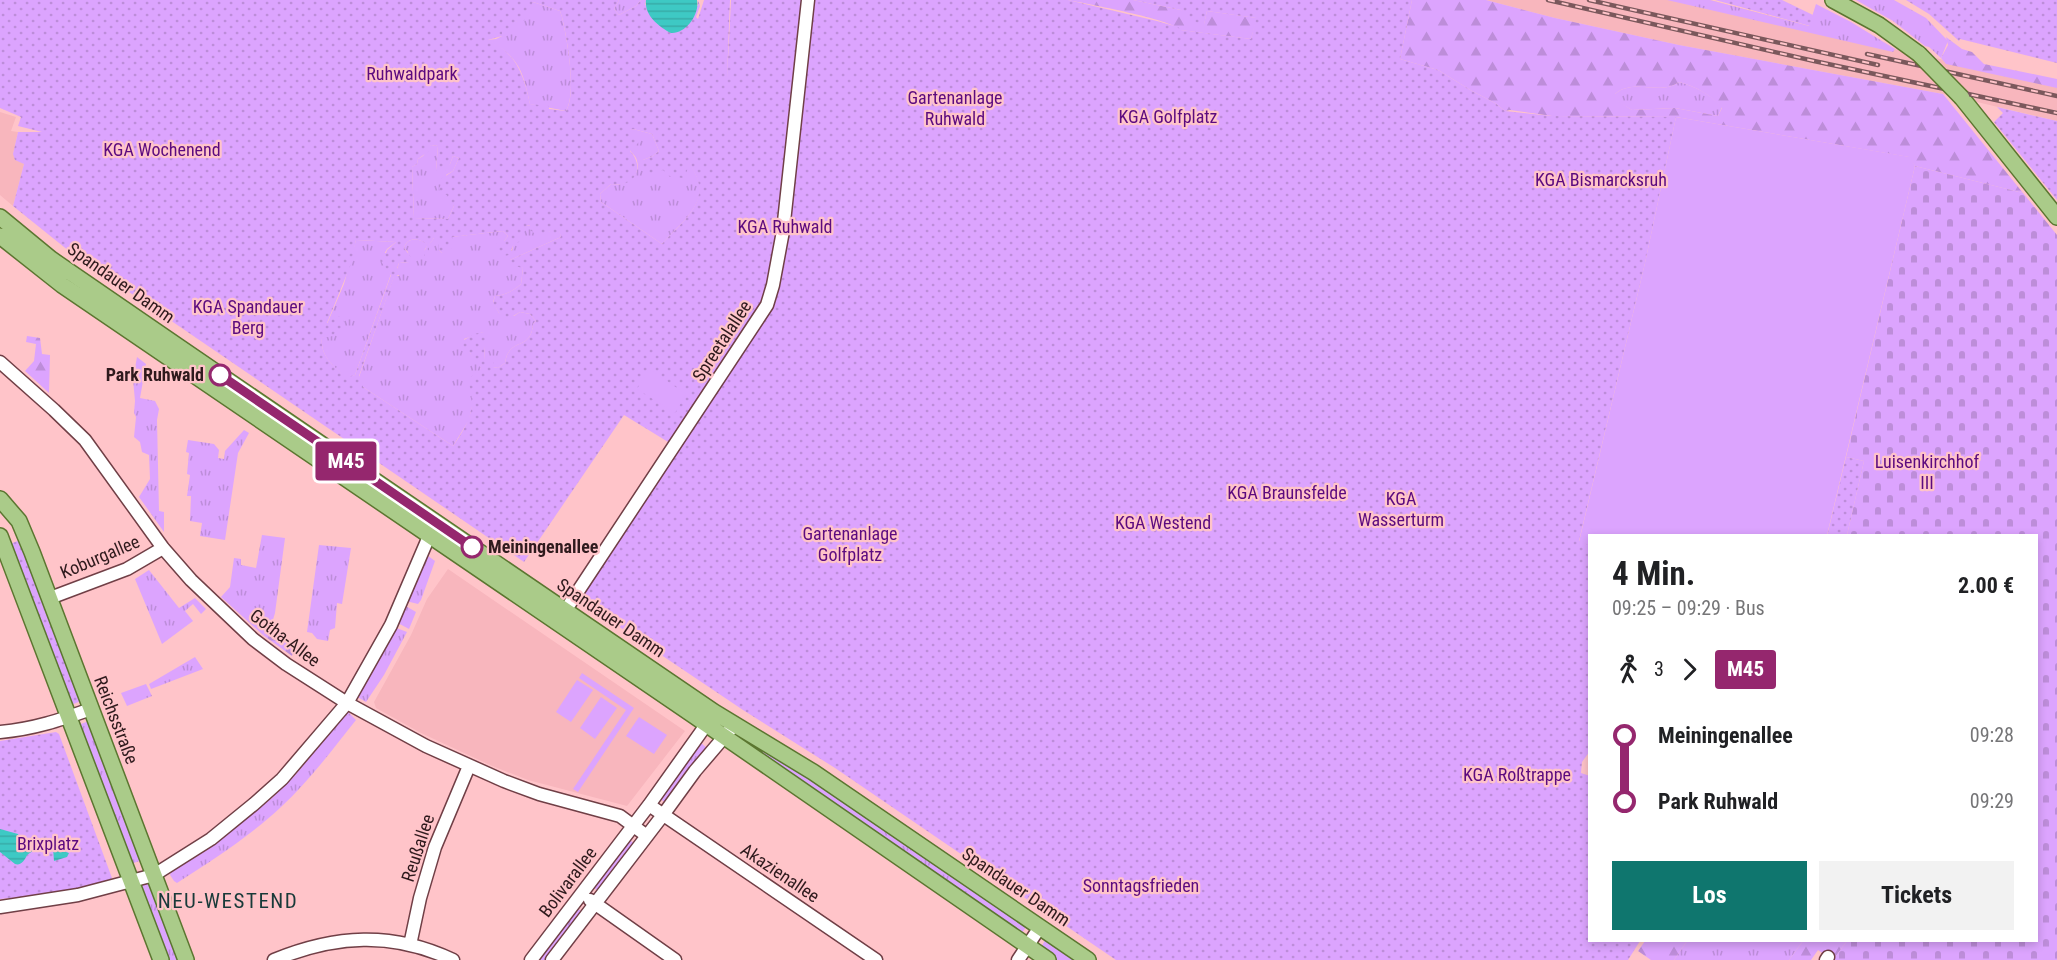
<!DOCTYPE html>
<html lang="de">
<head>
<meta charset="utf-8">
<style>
  :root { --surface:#fff; --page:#f2f2f2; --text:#202124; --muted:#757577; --accent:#0f766e }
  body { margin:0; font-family:"Roboto Condensed",sans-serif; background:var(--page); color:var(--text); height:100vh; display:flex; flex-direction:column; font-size:22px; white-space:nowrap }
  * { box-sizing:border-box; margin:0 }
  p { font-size:20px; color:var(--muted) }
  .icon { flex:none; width:33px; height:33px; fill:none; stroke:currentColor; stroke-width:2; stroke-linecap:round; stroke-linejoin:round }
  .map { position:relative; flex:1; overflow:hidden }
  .drawer { position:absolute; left:1588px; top:534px; width:450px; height:408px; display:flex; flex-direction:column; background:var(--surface); border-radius:0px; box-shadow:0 3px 9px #0003 }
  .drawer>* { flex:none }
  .badge { padding:0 12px; border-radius:4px; font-size:21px; line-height:39px }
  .map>.badge { position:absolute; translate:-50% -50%; box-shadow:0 0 0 3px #fff }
  .legs { display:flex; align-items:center; gap:9px; height:66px; padding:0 24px; font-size:20px }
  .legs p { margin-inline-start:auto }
  .head { display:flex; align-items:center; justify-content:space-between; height:102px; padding:0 24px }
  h1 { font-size:33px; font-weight:700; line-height:45px }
  .primary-button { display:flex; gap:12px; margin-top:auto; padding:12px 24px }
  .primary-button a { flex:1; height:69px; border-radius:0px; background:var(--accent); color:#fff; font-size:24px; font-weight:700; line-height:69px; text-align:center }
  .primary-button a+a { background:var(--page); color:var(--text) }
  ul { padding:0 24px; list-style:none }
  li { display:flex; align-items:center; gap:21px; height:66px; font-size:22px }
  li i { display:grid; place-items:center; width:9px; height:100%; margin:0 8px; background:currentColor }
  li i::after { content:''; width:15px; height:15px; margin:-8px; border:4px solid; border-radius:50%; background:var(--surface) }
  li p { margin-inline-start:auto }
  li:first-child i { background:linear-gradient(#0000 50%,currentColor 0) }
  li:last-child i { background:linear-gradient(currentColor 50%,#0000 0) }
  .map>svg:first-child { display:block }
  .built { fill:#f8b6bd }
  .grass { fill:url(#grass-tufts) }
  .forest { fill:url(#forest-firs); fill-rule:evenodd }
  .cemetery { fill:url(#cemetery-stones) }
  .park { fill:url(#park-dots); fill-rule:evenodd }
  .pitch { fill:#dca4fe }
  .water { fill:url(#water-rules) }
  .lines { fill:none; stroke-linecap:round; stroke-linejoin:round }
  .minor-casing { stroke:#703f46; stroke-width:15 }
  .major-casing { stroke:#5b7630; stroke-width:18 }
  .minor { stroke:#fff; stroke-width:12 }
  .major { stroke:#aacb89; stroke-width:15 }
  .rail-casing { stroke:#7b585c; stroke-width:4.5 }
  .rail { stroke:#ffc4c9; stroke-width:2; stroke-dasharray:7; stroke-linecap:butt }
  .major-bridge-casing { stroke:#5b7630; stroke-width:18; stroke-linecap:butt }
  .major-bridge { stroke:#aacb89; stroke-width:15 }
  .line-1-casing { stroke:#fff; stroke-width:14 }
  .line-1 { stroke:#95276e; stroke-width:9 }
  .stop-1-dot { fill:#fff; stroke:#95276e; stroke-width:3 }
  .labels { text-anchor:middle; stroke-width:4.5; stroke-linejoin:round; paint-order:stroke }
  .park-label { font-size:18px; fill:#5c0a7f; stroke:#ffc4c9 }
  .street-label { font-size:18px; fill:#2f1a1d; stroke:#ffc4c9 }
  .stop-label { font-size:18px; font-weight:bold; fill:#2f1a1d; stroke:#ffc4c9; text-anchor:end }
  .quarter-label { font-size:21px; letter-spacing:1.5px; fill:#183a39; stroke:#ffc4c9 }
</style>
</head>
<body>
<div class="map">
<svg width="2057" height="960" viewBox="0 0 2057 960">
  <defs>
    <pattern id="grass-tufts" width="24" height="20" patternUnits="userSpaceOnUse" patternTransform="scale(1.5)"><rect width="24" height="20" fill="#dca4fe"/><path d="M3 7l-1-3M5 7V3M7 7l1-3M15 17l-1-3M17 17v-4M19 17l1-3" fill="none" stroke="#bd8dd9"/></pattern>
    <pattern id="forest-firs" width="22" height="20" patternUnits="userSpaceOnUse" patternTransform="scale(1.5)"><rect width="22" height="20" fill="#dca4fe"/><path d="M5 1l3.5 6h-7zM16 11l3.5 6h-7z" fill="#bd8dd9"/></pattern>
    <pattern id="cemetery-stones" width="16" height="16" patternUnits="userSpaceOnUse" patternTransform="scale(1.5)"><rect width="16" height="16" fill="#dca4fe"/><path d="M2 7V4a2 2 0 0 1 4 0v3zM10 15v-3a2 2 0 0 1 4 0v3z" fill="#bd8dd9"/></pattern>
    <pattern id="park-dots" width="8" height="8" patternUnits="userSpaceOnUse" patternTransform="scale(1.5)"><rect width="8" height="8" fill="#dca4fe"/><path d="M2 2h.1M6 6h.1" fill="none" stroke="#bd8dd9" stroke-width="1.8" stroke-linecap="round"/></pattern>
    <pattern id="water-rules" width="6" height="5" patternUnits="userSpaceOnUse" patternTransform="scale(1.5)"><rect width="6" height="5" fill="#3ec9c4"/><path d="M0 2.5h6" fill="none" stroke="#37aca8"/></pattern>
  </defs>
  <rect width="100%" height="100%" fill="#ffc4c9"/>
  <!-- built -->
  <path class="built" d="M1486 0H1710L1895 49 2057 85V121L1943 94 1679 45 1555 18Z
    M0 112 16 117 11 131 18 132 13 154 24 164 13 206 0 195Z
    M448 569 685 731 627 806 528 780 490 765 421 733 376 708 374 702 411 635 427 599Z"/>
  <!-- grass -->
  <path class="grass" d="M619 0H641L636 6 619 15 614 9Z
    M1667 0H1710L1809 26 1816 4 1851 22 1895 49 1893 52Z
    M1856 0H1894L1926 18 1948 41 1941 58 1929 47 1925 46 1893 21Z
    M533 2 560 11 562 17C567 39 577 92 566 111L530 104C523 71 519 56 487 40L496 39 502 36V29L517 21Z
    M1679 82C1695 86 1711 95 1722 107L1718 116 1675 108 1632 110 1615 100V94C1634 78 1660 96 1679 82Z
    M633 129 652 134 659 151 653 156 643 160 663 170 690 162C693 170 700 180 700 189 700 210 675 229 662 244L601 202 600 194 611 184C627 187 643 174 636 158 635 155 631 153 630 150 628 145 630 136 629 130Z
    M431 145 438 146 436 170 450 164 453 156 459 158 453 171 446 175 447 195 454 206 448 219 414 218 412 167 417 164 418 159 423 156Z
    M531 225 546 232 559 229 561 237 510 260 523 268 521 284C513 291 506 295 495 296L493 302 499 313 514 316 520 312 530 314 536 321 533 324C531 352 509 336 505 363L498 368 493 367 485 361 483 332 464 339 470 353 481 367 469 420 453 446 363 387 359 377 394 276H399L397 269 399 263 409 262 408 252 404 248C408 236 419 239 428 244L424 251 434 238H439V250L442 253 451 237 503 231 508 236 504 241 512 251 513 246 526 226Z
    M356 240 396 242 387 249 381 260 391 274 355 375 347 378C334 367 320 356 322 338L326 336 331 323 327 324 344 284Z
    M137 357 146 364 140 398 155 401 159 409 157 420 159 511 164 512V532L139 497 150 479 149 455 142 452 140 442 134 437 136 417 134 413 135 401 133 379Z
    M244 430 249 433 238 453 225 540 200 536 202 523 190 521 191 496H187L190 475 187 474 189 453 186 452 188 440 214 444 219 450 218 458 224 459 225 451Z
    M262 535 285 538 275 613 272 623 263 635 221 597 230 587 234 558 241 559V565L256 568Z
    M319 545 351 548 342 604 337 603 335 628 330 630 328 641 317 639 312 633 307 632Z
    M424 553 435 561 421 600 418 604 406 601Z
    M149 570 179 608 195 598 206 609 201 614 193 604 185 611 193 621 162 644 135 579Z
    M404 605 416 612 409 629 396 622Z
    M394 627 407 632 384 675 366 702 356 696Z
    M195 657 203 669 151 689 149 684Z
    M146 684 152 696 127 706 121 693Z
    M348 712 356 720C333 749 309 781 281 807 250 836 213 860 177 883L174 881 170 875 171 872 207 850 272 798 296 774Z
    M92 720 145 859 128 865 75 726Z
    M743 740 777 760 796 766 1028 924 1020 936 740 744Z
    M700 742 708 749 667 804 658 797Z
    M627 838 635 844 600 892 591 886Z
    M149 880 183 960H164L137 886Z
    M575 907 584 913 548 960H535Z
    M1047 937 1080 960H1056L1040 949Z
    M1687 941H1803L1789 960H1674Z"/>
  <!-- forest -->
  <path class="forest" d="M1068 0H1133L1181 10 1204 24 1207 11 1257 18 1251 39 1180 30C1171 19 1087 4 1068 0Z
    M1412 0H1486L1555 18 1679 45 1943 94 2023 193 1915 166 1909 157 1676 117 1552 116 1510 110 1505 111 1495 103 1472 91 1438 70 1400 59ZM1679 82C1695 86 1711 95 1722 108L1718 116 1675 108 1632 110 1615 99V94C1634 78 1660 96 1679 82Z
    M1946 37 1962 49 1972 52 1984 64 2057 79V88L1946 64 1941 58 1948 45Z
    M27 336 40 338 42 354 50 355 49 393 25 371 34 361 36 344 26 342Z
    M272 623 273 631 294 649 292 656 263 635Z
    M1645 941V940L1687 941 1674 960H1651L1638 951Z
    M1803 941H1847L1833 960 1818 950 1811 960H1789Z"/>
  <!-- cemetery -->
  <path class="cemetery" d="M1915 166 2023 193 2057 235V960H1833L1847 941 2037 940V536L1847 535 1864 461 1846 457Z"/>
  <!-- park -->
  <path class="park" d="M0 0H619L614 9 619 15 636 6 641 0H646L645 5 698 6V0L700 6 696 17 698 19 704 0H730L727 79 731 0H1068L1157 21 1178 27 1181 30 1251 39 1256 18 1207 11 1204 25 1184 18 1181 10 1133 0H1412L1400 59 1438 70 1472 91 1495 103 1505 111 1552 116 1676 117 1645 263 1579 541 1590 545V751L1582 762 1581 773 1590 776V940L1640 941 1628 960H1116L835 768 743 710 575 597 673 445 624 415 524 562 69 251 13 206 24 164 15 160 13 154 18 132H42L18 126 21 117 0 108ZM533 2 560 11 562 17C567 38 577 93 566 111L549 109V106L530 104C524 76 517 53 488 40L502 36V29H511L517 21H524ZM633 129 652 134 659 151 653 156 643 160 642 170 653 174 663 170 670 177 684 178 690 163C693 170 698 178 699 185 703 208 675 229 662 244L601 202 600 194 611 184C634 188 646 168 630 151L641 140 630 130ZM431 145 438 146 436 170 444 172 450 164 453 156 459 158 453 171 441 179 442 184 439 188 440 194 447 195 446 199 454 206 448 219 414 218 412 167 417 164 418 159 429 151ZM530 225V230L534 233 543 234 551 231 554 236 557 235 559 231 561 237 510 260V265L523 268 521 284C513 291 506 295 495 296L493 303 499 313 508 319 520 312 530 314 536 321 533 324C531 352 509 336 505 363L498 368 493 367 494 360H485L484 346 488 338 483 332 474 334 459 343 466 351 470 353 478 366 481 367 479 372 467 379C478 406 469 423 453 446L363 387V382L359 376 394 277 401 274 397 268 399 263 409 262 411 257 404 248C408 236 419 239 427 244L424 256H429V245L434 238H439V250L442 253C449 252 452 249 455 242L452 237 503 231 508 236 504 241 498 242 494 248C497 255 502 257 509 255L513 246 520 241 521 234 524 233 526 226ZM356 240 396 242 387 250 386 253H381L380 260 391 275 355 375 347 377C334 367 320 356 322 338L333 336 336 331 340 330 344 322 342 317 337 316 331 319V323H327L351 264Z
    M1715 0H1782L1813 15 1810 26Z
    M1906 0H2057V63L1960 39 1959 41 1929 14Z
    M1997 107 2057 121V200L1994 122 2003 113Z
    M1846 457 1864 461 1847 535 1827 536Z
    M20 540 84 700 68 706 10 544Z
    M56 732 59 734 112 878C91 890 26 897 0 899V741Z"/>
  <!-- pitch -->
  <path class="pitch" d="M1676 117 1910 157 1915 166 1827 535 1590 536V545L1579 542 1645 263Z
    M649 369 686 394 675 413 637 389Z
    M582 673 634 708 578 792 573 789 626 710 579 678Z
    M577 680 593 690 571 722 556 712Z
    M601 697 617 708 595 739 580 728Z
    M639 717 667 735 654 754 626 736Z"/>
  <!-- water -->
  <path class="water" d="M646 0H697C700 14 686 34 671 33 659 27 644 15 646 0Z
    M0 829 18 834 27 852C34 848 40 848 47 845 55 842 55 836 65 842L66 852 69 853 67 857 54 861 53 848 50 846 34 850 27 855C25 860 21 866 15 864L0 852Z"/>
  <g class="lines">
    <!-- minor casing -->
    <g class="minor-casing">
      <path id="minor" d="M0 362 54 410 85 440 163 548 191 580 253 639 286 664 347 703 426 746 504 781 539 794 620 816 647 836
        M50 598 127 569 163 548
        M561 617 767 305 773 285 783 231 808 0
        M0 732C34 729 60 720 91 709
        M649 805 876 960
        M590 900 675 960
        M0 907 78 895 154 875 211 839 254 804 282 779 347 703 391 625 433 527
        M410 945 420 898 435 847 469 766
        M274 960C335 935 392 931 453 960
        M531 960 649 805 711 718
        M552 960 663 815 695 771 730 730
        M1018 960 1040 927
        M1826 960 1828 957"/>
    </g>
    <!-- major casing -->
    <g class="major-casing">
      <path id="major" d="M1833 0 1879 25 1919 54
        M1962 98 2057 217
        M0 217 51 259 176 345 714 712 813 772 1088 960
        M0 236 62 285 693 715 1048 960
        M0 499 19 521 32 552 186 960
        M0 536 161 960"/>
    </g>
    <!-- minor -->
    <use href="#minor" class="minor"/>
    <!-- major -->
    <use href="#major" class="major"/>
    <!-- rail casing -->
    <g class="rail-casing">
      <path id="rail" d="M1548 0 1814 61 2057 113
        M1589 0 1878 65
        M1867 54 2057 96"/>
    </g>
    <!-- rail -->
    <use href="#rail" class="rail"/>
    <!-- major-bridge casing -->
    <g class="major-bridge-casing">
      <path id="major-bridge" d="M1919 54 1962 98"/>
    </g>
    <!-- major-bridge -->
    <use href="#major-bridge" class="major-bridge"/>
  </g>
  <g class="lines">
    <!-- line-1 casing -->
    <g class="line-1-casing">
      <path id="line-1" d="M220 375 472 547"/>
    </g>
    <!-- line-1 -->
    <use href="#line-1" class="line-1"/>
  </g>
  <!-- markers -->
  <g class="stop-1-dot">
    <circle cx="220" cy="375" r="10"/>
    <circle cx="472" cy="547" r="10"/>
  </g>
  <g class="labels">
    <!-- park labels -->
    <g class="park-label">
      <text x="412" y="80">Ruhwaldpark</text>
      <text x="955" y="104">Gartenanlage<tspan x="955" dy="21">Ruhwald</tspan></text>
      <text x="1168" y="123">KGA Golfplatz</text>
      <text x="162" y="156">KGA Wochenend</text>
      <text x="1601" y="186">KGA Bismarcksruh</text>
      <text x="785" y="233">KGA Ruhwald</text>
      <text x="248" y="313">KGA Spandauer<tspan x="248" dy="21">Berg</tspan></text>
      <text x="1927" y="468">Luisenkirchhof<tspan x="1927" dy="21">III</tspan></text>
      <text x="1287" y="499">KGA Braunsfelde</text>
      <text x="1401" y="505">KGA<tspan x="1401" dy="21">Wasserturm</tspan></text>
      <text x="1163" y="529">KGA Westend</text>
      <text x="850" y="540">Gartenanlage<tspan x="850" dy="21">Golfplatz</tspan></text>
      <text x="1517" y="781">KGA Roßtrappe</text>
      <text x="48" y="850">Brixplatz</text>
      <text x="1141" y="892">Sonntagsfrieden</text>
    </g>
    <!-- street labels -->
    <g class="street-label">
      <text transform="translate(121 283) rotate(35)" y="6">Spandauer Damm</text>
      <text transform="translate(722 341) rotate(-57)" y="6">Spreetalallee</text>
      <text transform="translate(100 557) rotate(-23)" y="6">Koburgallee</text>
      <text transform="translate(611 618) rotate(34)" y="6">Spandauer Damm</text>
      <text transform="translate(285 638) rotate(37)" y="6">Gotha-Allee</text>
      <text transform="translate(116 720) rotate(69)" y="6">Reichsstraße</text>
      <text transform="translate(418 848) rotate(-72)" y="6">Reußallee</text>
      <text transform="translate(780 873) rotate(34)" y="6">Akazienallee</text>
      <text transform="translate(568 882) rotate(-53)" y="6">Bolivarallee</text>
      <text transform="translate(1016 887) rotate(34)" y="6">Spandauer Damm</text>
    </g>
    <!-- stop labels -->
    <g class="stop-label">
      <text x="204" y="381">Park Ruhwald</text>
      <text x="488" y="553" text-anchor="start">Meiningenallee</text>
    </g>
    <!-- quarter labels -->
    <g class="quarter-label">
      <text x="228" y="908">NEU-WESTEND</text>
    </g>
  </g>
</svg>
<b class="badge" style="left:346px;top:461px;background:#95276e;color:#fff">M45</b>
<section class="drawer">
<div class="head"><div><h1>4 Min.</h1><p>09:25 – 09:29 · Bus</p></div><b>2.00 €</b></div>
<div class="legs"><svg class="icon" aria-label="walk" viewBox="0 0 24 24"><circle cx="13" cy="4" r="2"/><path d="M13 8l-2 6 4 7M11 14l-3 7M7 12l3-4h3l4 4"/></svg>3<svg class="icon" aria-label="forward" viewBox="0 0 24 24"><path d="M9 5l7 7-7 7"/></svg><b class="badge" style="background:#95276e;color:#fff">M45</b></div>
<ul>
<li><i style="color:#95276e"></i><b>Meiningenallee</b><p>09:28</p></li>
<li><i style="color:#95276e"></i><b>Park Ruhwald</b><p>09:29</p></li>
</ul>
<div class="primary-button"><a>Los</a><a>Tickets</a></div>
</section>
</div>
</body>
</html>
